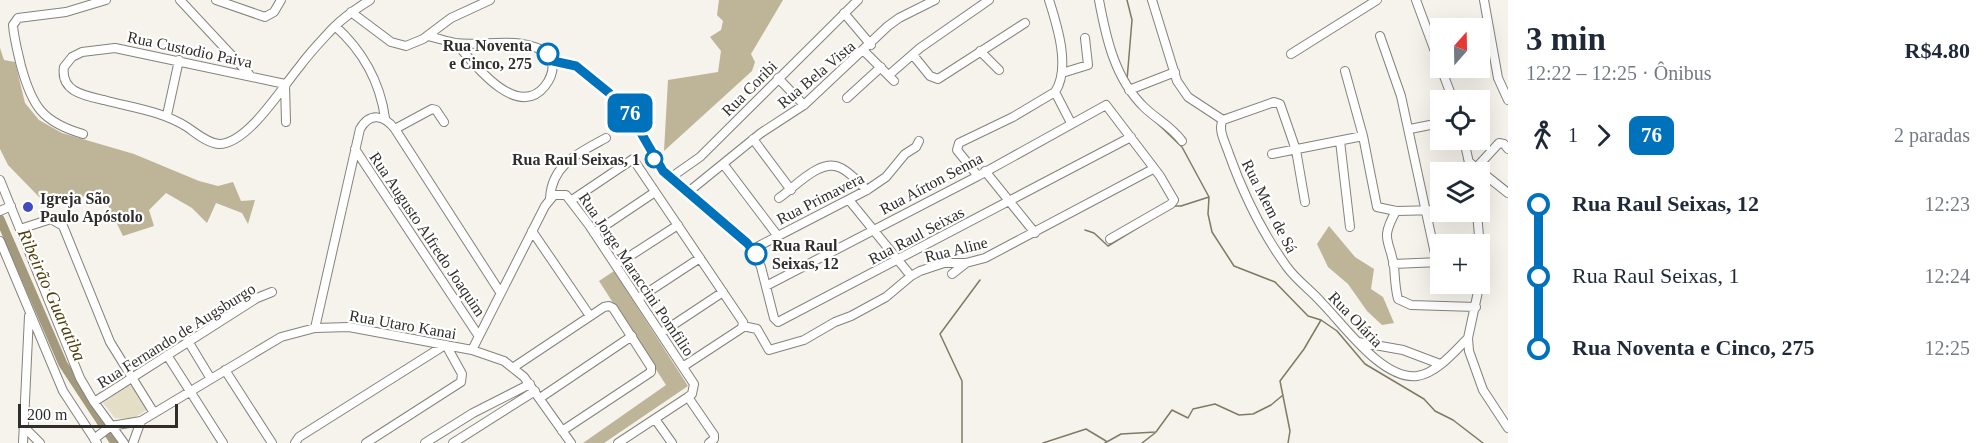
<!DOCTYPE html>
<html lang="pt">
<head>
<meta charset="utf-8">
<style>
  :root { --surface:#fff; --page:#f2f2f3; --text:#1f2937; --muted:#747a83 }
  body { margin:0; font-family:Georgia,serif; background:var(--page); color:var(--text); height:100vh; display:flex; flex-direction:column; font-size:22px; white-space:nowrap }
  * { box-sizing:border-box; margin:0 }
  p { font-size:20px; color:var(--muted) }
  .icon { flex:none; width:33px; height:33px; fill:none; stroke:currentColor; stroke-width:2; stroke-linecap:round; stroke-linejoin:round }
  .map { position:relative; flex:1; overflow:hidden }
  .panel { display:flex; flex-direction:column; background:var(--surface); width:480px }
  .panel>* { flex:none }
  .badge { padding:0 12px; border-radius:9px; font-size:21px; line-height:39px }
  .needle { width:39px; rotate:20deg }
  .fabs { position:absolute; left:1430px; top:18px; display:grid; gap:12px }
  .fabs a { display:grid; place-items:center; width:60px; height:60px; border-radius:0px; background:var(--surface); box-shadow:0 6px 24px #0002; font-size:30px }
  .scale { position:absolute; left:18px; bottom:15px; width:160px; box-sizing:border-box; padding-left:6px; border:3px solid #2f2e2b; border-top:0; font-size:16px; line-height:21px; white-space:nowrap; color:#2f2e2b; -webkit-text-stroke:4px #fff; paint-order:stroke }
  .map>.badge { position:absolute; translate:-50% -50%; box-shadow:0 0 0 3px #fff }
  .legs { display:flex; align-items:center; gap:9px; height:66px; padding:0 18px; font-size:20px }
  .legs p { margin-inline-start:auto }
  .summary { display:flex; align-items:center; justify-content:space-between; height:102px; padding:0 18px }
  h1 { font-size:33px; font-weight:700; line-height:45px }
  ul { padding:0 18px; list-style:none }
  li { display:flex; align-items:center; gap:21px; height:72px; font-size:22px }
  li i { display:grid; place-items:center; width:9px; height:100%; margin:0 8px; background:currentColor }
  li i::after { content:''; width:15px; height:15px; margin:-8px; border:4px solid; border-radius:50%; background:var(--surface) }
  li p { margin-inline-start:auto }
  li:first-child i { background:linear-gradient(#0000 50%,currentColor 0) }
  li:last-child i { background:linear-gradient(currentColor 50%,#0000 0) }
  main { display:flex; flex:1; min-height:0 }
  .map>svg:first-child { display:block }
  .green { fill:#e4dec7 }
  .forest { fill:#beb598 }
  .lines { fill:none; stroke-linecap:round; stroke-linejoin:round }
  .stream { stroke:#807a64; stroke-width:1.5 }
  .river { stroke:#a39a7d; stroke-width:9 }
  .minor-casing { stroke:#84827b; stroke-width:10 }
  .minor { stroke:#fff; stroke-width:8 }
  .line-1-casing { stroke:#fff; stroke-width:14 }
  .line-1 { stroke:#0072bc; stroke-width:9 }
  .stop-1-dot { fill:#fff; stroke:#0072bc; stroke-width:3 }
  .poi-dot { fill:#404cc0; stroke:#fff; stroke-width:2 }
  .labels { text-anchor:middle; stroke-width:4.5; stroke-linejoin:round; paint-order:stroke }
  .stop-label { font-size:16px; font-weight:bold; fill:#2f2e2b; stroke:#fff; text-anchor:end }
  .street-label { font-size:16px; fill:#2f2e2b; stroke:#fff }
  .poi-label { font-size:16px; font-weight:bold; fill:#2f2e2b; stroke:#fff; text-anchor:start }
  .water-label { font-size:18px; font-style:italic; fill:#50410b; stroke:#fff }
</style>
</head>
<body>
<main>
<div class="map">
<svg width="1508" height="443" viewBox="0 0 1508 443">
  <rect width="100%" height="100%" fill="#f5f3eb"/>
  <!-- green -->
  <path class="green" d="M129 385 139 393 148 409 132 419 115 418 103 403Z"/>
  <!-- forest -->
  <path class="forest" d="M719 0H783L751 54 755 62 752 71 664 151 668 80 718 72 721 51 710 37 721 30 723 21 717 15Z
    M0 48 4 60 15 62 25 103 39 120 62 133 134 154 199 181 218 186 233 182 241 201 255 200 248 224 242 213 216 203 207 223 192 208 166 193 149 210 154 226 123 236 100 189 71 202 58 197 41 199 8 165 0 149Z
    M1329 226 1355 257 1374 269 1371 289 1383 297 1394 323 1382 325 1367 311 1348 284 1328 267 1317 244Z
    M614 271 688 386 604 443H583L666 385 599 281Z"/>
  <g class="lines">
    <!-- stream -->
    <path class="stream" d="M1127 0 1132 20 1127 80
      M1157 123 1182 147 1209 197 1208 214 1212 232 1234 266 1275 282 1308 316 1321 320 1337 331 1365 364 1424 399 1435 411 1453 420 1483 443
      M1174 206H1181L1209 197
      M1085 230 1094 233 1108 246 1152 219
      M962 443V381L940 334 980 280
      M1043 443 1086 429 1106 441
      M1105 443 1121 434 1156 432 1172 410 1188 418 1193 409 1215 404 1239 415 1253 414 1271 405 1283 395
      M1142 443 1155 433
      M1288 443 1290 431 1280 381 1304 349 1321 320"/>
    <!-- river -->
    <path class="river" d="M0 219 63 364 115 443"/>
    <!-- minor casing -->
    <g class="minor-casing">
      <path id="minor" d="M180 0 249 74
        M216 0 265 17 274 12 281 0
        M1099 0C1106 38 1115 79 1144 107 1156 119 1171 126 1182 141
        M1152 0 1177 81 1188 97 1223 120
        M1416 0 1440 65
        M1484 0 1498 78 1508 100
        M351 12 391 42 406 46 423 39 451 18 490 0
        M844 13 871 45
        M335 26C362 50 380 82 385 118
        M428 36C437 38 446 41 455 43 487 47 521 34 550 55 555 66 552 77 545 86 517 121 473 63 456 43
        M1380 36 1401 96 1437 263
        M864 51 894 81
        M980 51 999 70
        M1291 54 1377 0
        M913 55 930 76 938 79 1025 23
        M553 61 576 66 608 92 629 112 663 171 753 249 761 267 774 318 778 322 1131 137
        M1441 68 1453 100
        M1345 71 1363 136 1377 207 1396 211 1440 210
        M1062 73 1088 65 1085 38
        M889 75 920 48 989 0
        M778 78 804 105
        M1129 90 1175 72
        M1055 92 1071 123
        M847 98 881 67
        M167 115 179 60
        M1223 120C1217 129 1226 144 1229 154 1243 193 1263 234 1287 267 1297 281 1311 290 1322 303 1344 325 1382 380 1417 376 1437 373 1455 351 1468 338
        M1223 120 1274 102 1280 104 1296 150 1305 202
        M286 122 285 84 115 48 82 52 72 57 64 67C60 92 86 96 104 100 133 108 162 111 187 127 196 133 207 143 219 144 248 144 283 86 300 66 310 52 322 40 333 28 344 17 357 8 370 0
        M395 129 432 109 436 110 444 122
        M1410 129 1440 123
        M83 134C42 122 32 106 21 66 18 53 14 39 13 25L18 18 66 12 106 0
        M753 139 791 190
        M1464 140 1471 172
        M1340 141 1350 227
        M355 149 478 335
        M1272 154 1363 136
        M1469 162 1508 193
        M724 165 777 235
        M1476 168 1499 143 1504 144 1508 149
        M985 171 1035 233
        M978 176 957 150 959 143 1013 117 1055 92C1071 68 1057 25 1049 0
        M670 178 700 157 858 0
        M0 180 80 378 94 402 124 443
        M687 193 761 133 804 105 888 26 899 18 935 0
        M550 198C552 164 579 153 606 138
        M779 198C795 187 821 157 841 168 851 173 859 183 867 190
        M572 200 633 159 743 322 742 328 684 366
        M849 200 911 276
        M0 211 11 206
        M1396 211C1380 240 1389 238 1394 266 1395 277 1395 288 1398 299L1411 305 1476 307
        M1477 212 1482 273 1468 338 1469 351 1483 390 1508 428
        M20 229 51 219 63 226 110 342 154 413
        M532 231 590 316
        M594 233 655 192
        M0 241 63 391 97 443
        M753 249 867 190 886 177 905 154 916 147 919 141
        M1393 264 1440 262
        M616 265 678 225
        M952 274 966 263
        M766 286 978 176 1106 105 1160 176 1174 200 1171 204 1110 239
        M639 298 700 258
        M743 326 757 329 769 350 804 340 835 322 851 316 886 297 911 276 920 271 944 263H966L985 258 1153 169
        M315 328 360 129C370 112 384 115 395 129L500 292
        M661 333 723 292
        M188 341 211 379
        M1358 342 1403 350 1440 364
        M472 350 545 206 554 195H566L589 225 694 384 692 394 688 397 618 443
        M167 355 223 443
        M514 367 604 307 609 306 613 308 651 367V372L562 431
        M225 370 272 443
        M688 397 714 435V439L709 443
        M540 398 632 336
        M94 402 257 298 272 292
        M655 419 672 443
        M24 427 40 443
        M94 439 111 426 141 421 281 337 315 328 349 327 472 350 504 361 524 377 571 443
        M23 443 29 316
        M133 443 141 421
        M295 443 299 437 445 345
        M366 443 461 382 462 374 446 345
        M425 443 473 413 530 384
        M453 443 535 391"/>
    </g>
    <!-- minor -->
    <use href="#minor" class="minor"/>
  </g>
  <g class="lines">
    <!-- line-1 casing -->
    <g class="line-1-casing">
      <path id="line-1" d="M548 54 553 61 576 66 608 92 629 112 663 171 747 243 756 254"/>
    </g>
    <!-- line-1 -->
    <use href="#line-1" class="line-1"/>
  </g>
  <!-- markers -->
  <g class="stop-1-dot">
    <circle cx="548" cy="54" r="10"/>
    <circle cx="654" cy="159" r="8"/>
    <circle cx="756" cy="254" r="10"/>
  </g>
  <circle class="poi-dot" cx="28" cy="207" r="6"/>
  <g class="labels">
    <!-- stop labels -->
    <g class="stop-label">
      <text x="532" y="51">Rua Noventa<tspan x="532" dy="18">e Cinco, 275</tspan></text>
      <text x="640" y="165">Rua Raul Seixas, 1</text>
      <text x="772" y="251" text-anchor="start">Rua Raul<tspan x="772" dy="18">Seixas, 12</tspan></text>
    </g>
    <!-- street labels -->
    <g class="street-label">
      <text transform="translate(190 49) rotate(12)" y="6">Rua Custodio Paiva</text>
      <text transform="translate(816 74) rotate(-40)" y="6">Rua Bela Vista</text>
      <text transform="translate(749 88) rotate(-45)" y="6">Rua Coribi</text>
      <text transform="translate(931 183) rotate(-28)" y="6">Rua Aírton Senna</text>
      <text transform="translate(820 198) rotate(-27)" y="6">Rua Primavera</text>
      <text transform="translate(1270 206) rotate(63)" y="6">Rua Mem de Sá</text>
      <text transform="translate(428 234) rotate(56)" y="6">Rua Augusto Alfredo Joaquim</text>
      <text transform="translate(916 235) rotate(-28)" y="6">Rua Raul Seixas</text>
      <text transform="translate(956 249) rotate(-14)" y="6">Rua Aline</text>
      <text transform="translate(637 274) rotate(56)" y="6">Rua Jorge Maraccini Pomfilio</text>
      <text transform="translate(1356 319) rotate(46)" y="6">Rua Olária</text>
      <text transform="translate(403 324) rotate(10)" y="6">Rua Utaro Kanai</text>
      <text transform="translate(176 335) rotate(-32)" y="6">Rua Fernando de Augsburgo</text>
    </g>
    <!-- poi labels -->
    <g class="poi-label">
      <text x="40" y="204">Igreja São<tspan x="40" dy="18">Paulo Apóstolo</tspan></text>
    </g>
    <!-- water labels -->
    <g class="water-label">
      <text transform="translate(52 295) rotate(66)" y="6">Ribeirão Guaratiba</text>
    </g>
  </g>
</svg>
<div class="fabs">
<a><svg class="needle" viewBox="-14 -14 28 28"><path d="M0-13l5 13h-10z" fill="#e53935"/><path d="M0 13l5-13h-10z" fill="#747a83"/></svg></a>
<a><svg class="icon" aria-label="locate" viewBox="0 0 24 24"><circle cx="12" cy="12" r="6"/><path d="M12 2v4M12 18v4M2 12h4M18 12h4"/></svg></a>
<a><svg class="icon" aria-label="layers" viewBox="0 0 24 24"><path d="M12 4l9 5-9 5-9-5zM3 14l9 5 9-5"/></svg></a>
<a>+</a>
</div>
<div class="scale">200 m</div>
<b class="badge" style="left:630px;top:113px;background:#0072bc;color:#fff">76</b>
</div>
<section class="panel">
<div class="summary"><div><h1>3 min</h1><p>12:22 – 12:25 · Ônibus</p></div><b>R$4.80</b></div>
<div class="legs"><svg class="icon" aria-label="walk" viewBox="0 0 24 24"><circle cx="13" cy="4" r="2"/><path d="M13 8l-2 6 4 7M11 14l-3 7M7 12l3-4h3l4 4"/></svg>1<svg class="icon" aria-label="forward" viewBox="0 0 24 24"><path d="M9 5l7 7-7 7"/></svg><b class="badge" style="background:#0072bc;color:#fff">76</b><p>2 paradas</p></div>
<ul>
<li><i style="color:#0072bc"></i><b>Rua Raul Seixas, 12</b><p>12:23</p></li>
<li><i style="color:#0072bc"></i><span>Rua Raul Seixas, 1</span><p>12:24</p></li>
<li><i style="color:#0072bc"></i><b>Rua Noventa e Cinco, 275</b><p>12:25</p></li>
</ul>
</section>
</main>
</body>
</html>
